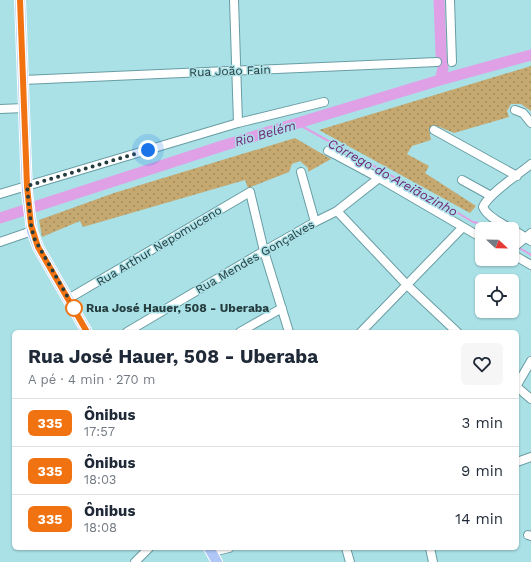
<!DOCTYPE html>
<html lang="pt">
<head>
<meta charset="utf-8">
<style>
  :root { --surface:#fff; --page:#f6f6f7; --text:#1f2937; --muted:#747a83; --line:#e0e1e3 }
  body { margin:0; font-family:"Work Sans",sans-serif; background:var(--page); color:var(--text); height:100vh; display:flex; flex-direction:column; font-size:15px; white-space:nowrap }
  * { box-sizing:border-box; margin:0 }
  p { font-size:13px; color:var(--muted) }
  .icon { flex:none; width:22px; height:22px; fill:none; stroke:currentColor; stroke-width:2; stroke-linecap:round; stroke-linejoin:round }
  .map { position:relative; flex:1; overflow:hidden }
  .drawer { position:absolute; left:12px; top:330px; width:507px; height:220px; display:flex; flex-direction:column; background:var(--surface); border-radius:6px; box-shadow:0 1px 3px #0004 }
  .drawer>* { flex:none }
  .badge { padding:0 8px; border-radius:6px; font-size:14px; line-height:26px }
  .needle { width:26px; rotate:112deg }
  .controls { position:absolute; left:475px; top:222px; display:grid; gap:8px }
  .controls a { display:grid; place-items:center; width:44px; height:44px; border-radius:6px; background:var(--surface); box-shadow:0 1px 3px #0004; font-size:20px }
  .you { position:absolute; width:20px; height:20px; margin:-10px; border:3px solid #fff; border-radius:50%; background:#1a73e8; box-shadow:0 0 0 6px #1a73e833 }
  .map>.badge { position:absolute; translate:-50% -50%; box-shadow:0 0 0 2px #fff }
  .round { display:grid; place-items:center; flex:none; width:42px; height:42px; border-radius:6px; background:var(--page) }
  .head { display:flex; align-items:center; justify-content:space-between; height:68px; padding:0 16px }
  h1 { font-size:19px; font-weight:700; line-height:30px }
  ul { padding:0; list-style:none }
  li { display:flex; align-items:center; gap:12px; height:48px; padding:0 16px; border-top:1px solid var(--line) }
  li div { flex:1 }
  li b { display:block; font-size:15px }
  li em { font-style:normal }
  li .badge { min-width:44px; font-weight:700; text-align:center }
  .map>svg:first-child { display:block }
  .grass { fill:url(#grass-dots) }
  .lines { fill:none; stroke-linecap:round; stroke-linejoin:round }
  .stream { stroke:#e0a0e6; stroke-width:2 }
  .river { stroke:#e0a0e6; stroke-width:11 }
  .minor-casing { stroke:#689da3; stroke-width:10 }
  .major-casing { stroke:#fff; stroke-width:12 }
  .minor { stroke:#fff; stroke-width:8 }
  .major { stroke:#afc6f6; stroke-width:10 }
  .line-casing { stroke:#fff; stroke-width:9 }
  .line { stroke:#f17210; stroke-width:6 }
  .walk { stroke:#253c3e; stroke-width:4; stroke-dasharray:0 7.2 }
  .stop-dot { fill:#fff; stroke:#f17210; stroke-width:2 }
  .labels { text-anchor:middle; stroke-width:3; stroke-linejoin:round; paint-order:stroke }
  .street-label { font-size:12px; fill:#253c3e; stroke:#aae1e7 }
  .stop-label { font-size:12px; font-weight:bold; fill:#253c3e; stroke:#aae1e7; text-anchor:start }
  .water-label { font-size:13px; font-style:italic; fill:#6f2477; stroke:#aae1e7 }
</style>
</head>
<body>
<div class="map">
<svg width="531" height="562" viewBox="0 0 531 562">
  <defs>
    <pattern id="grass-dots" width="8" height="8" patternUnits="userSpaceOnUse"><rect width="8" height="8" fill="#c5a970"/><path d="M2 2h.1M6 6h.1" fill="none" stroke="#a08b5d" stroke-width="1.8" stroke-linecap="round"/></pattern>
  </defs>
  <rect width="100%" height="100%" fill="#aae1e7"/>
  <!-- grass -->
  <path class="grass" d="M531 66V111L521 104H511L507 111 509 117 454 133 437 126 429 130 431 140 412 146 407 154 429 166 425 173 476 206 470 213 319 130Z
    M295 138 331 159 308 172V168L300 161 292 164 289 172 248 188 245 180 83 227 80 221 42 237 39 220 114 193Z"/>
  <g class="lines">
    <!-- stream -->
    <path class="stream" d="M296 123 448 207 473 222 488 226 492 229
      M518 247 531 255"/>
    <!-- river -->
    <path class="river" d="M439 0 441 53 443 69 440 80
      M0 218 222 146 440 80 531 55"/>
    <!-- minor casing -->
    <g class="minor-casing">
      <path id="minor" d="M234 0 238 123
        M450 0 452 62
        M23 80 437 62
        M0 109 24 108
        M515 110 523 113 531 123
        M434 130 517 176
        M328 151 338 156 379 178 482 238
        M301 172 315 222
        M462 180 491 196
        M0 194 238 123 324 102
        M337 211 407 285 457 332
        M511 229C502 223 487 217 483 207 488 194 519 174 531 164
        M512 229 531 241
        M0 242 32 231
        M512 249 531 233
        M512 254 531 265
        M68 299 250 192 264 251 289 332
        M127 332 264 251 315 222 337 211 379 178
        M240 332 282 308
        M361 332 463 227
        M517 385 531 361
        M517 387 531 399
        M517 462 531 457
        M528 535 531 536
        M346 548 350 562
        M430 548 433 562
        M212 552 229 548
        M135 562 149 548"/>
    </g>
    <!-- major casing -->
    <g class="major-casing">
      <path id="major" d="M20 0 27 192 32 231 38 247 87 332
        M209 548 217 562"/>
    </g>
    <!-- minor -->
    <use href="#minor" class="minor"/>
    <!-- major -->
    <use href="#major" class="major"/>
  </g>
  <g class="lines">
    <!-- line casing -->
    <g class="line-casing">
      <path id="line" d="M20 0 27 186 31 225 38 247 87 332"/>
    </g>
    <!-- line -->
    <use href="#line" class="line"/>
    <!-- walk -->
    <path class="walk" d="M74 308 34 238 31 225 27 186 148 150"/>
  </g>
  <!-- markers -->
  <circle class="stop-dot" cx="74" cy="308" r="8"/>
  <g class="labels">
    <!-- street labels -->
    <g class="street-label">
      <text transform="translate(230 71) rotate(-2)" y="4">Rua João Fain</text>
      <text transform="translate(159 246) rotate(-31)" y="4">Rua Arthur Nepomuceno</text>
      <text transform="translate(255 257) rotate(-30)" y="4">Rua Mendes Gonçalves</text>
    </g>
    <!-- stop labels -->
    <g class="stop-label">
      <text x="86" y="312">Rua José Hauer, 508 - Uberaba</text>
    </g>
    <!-- water labels -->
    <g class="water-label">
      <text transform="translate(265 133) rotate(-16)" y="5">Rio Belém</text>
      <text transform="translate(393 177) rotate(29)" y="5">Córrego do Areiãozinho</text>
    </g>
  </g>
</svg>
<div class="controls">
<a><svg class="needle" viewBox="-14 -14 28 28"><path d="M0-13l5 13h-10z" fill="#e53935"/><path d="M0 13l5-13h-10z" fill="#747a83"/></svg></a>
<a><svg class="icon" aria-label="locate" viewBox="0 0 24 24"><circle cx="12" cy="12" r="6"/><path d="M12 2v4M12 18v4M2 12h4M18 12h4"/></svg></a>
</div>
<div class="you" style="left:148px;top:150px"></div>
<section class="drawer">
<div class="head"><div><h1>Rua José Hauer, 508 - Uberaba</h1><p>A pé · 4 min · 270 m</p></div><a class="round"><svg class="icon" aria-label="heart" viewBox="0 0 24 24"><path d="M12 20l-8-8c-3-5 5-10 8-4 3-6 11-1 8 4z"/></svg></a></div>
<ul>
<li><span class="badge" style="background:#f17210;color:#fff">335</span><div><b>Ônibus</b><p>17:57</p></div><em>3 min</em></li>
<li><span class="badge" style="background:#f17210;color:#fff">335</span><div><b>Ônibus</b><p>18:03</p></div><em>9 min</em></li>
<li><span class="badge" style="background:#f17210;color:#fff">335</span><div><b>Ônibus</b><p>18:08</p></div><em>14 min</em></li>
</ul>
</section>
</div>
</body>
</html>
